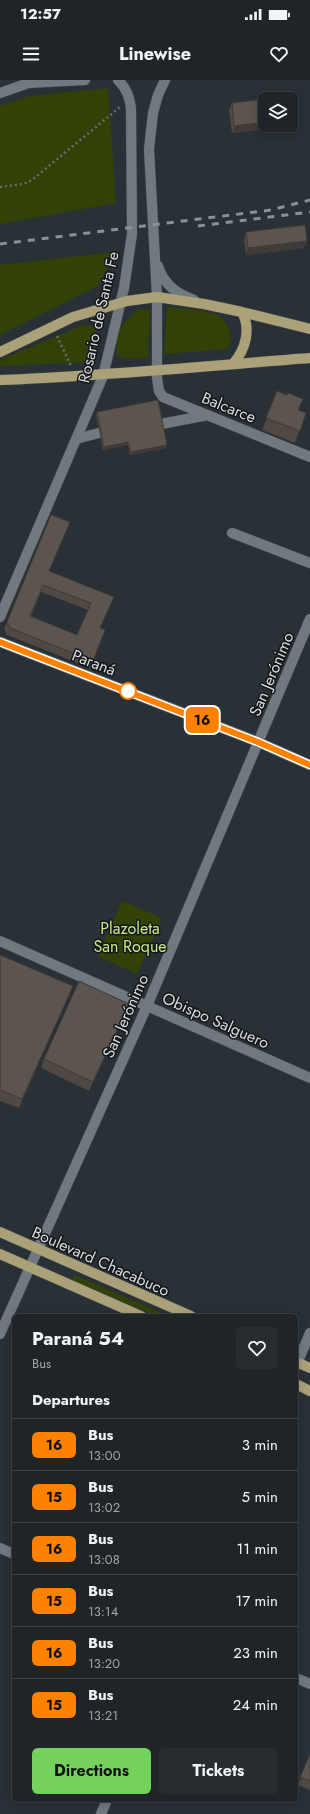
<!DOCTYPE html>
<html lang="en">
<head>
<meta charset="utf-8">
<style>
  :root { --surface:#1f2428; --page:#272c30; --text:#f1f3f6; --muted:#a1a4a8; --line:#3c4145; --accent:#74d25c }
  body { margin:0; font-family:Jost,sans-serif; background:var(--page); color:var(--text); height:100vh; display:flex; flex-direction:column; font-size:15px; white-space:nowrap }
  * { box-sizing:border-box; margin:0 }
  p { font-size:13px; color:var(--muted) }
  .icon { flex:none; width:22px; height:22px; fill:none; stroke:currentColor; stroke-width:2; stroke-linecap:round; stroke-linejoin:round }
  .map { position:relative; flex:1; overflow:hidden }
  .side { position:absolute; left:12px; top:1234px; width:286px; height:488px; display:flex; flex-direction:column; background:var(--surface); border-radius:6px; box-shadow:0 2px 10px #0003,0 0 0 1px var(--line) }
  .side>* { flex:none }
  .badge { padding:0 8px; border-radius:6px; font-size:14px; line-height:26px }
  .buttons { position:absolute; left:258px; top:12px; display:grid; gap:8px }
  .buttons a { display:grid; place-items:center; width:40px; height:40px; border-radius:6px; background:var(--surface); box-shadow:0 2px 10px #0003,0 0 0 1px var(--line); font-size:20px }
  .map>.badge { position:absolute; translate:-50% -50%; box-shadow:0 0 0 2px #fff }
  h2 { padding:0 20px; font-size:15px; line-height:36px }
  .round { display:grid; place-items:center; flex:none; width:42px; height:42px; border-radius:6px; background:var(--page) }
  .headline { display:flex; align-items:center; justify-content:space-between; height:68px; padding:0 20px }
  h1 { font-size:19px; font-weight:700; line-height:30px }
  .button { display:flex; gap:8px; margin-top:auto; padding:8px 20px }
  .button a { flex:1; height:46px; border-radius:6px; background:var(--accent); color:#111; font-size:16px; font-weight:700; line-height:46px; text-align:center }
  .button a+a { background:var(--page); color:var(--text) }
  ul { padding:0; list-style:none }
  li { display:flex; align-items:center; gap:12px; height:52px; padding:0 20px; border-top:1px solid var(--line) }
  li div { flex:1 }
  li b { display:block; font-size:15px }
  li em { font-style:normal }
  li .badge { min-width:44px; font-weight:700; text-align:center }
  .status { display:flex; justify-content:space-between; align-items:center; height:28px; padding:0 20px; background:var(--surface); direction:ltr }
  .status svg { height:11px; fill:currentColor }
  header { display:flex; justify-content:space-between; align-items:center; height:52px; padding:0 20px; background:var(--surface); font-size:18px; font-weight:700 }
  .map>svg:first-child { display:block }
  .green { fill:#324206 }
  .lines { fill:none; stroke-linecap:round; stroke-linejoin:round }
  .minor-casing { stroke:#444b4f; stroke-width:11 }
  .major-casing { stroke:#444b4f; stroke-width:11 }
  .path { stroke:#676d73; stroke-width:2.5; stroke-dasharray:2 3; stroke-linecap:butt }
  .minor { stroke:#717980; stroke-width:10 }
  .major { stroke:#aba179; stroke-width:10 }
  .rail { stroke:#8a9094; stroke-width:3; stroke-dasharray:7 7; stroke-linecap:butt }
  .wall { fill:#4f4843; fill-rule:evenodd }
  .shaded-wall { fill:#403b37 }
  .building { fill:#5c544e; stroke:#403b37; fill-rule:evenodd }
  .line-casing { stroke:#fff; stroke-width:9 }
  .line { stroke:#ff8100; stroke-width:6 }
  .stop-dot { fill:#fff; stroke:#ff8100; stroke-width:2 }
  .labels { text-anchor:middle; stroke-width:3; stroke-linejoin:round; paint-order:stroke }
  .street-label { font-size:16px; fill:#d7dbdf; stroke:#14171a }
  .park-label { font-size:16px; fill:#c9eb82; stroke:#14171a }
</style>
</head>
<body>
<div class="status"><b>12:57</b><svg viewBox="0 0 49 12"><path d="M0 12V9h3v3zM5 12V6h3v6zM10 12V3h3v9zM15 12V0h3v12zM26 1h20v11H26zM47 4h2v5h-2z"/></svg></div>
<header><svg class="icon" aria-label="menu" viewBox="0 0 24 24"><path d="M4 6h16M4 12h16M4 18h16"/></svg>Linewise<svg class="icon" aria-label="heart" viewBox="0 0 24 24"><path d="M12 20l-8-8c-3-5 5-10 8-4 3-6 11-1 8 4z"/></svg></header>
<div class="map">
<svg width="310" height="1734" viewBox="0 0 310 1734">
  <rect width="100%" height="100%" fill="#293036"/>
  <!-- green -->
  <path class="green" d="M108 8 116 123 0 144V26L30 16Z
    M115 172 98 206 0 255V185Z
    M167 227 197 230 219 235 227 244 231 256 228 269 164 274Z
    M150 229 148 278H122L117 275C114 251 121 246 137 230Z
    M83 245H88L95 247 96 282 0 286V280Z
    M122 821 162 838 137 894 98 876Z
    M74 1195 169 1236H156L72 1200Z"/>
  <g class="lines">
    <!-- minor casing -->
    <g class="minor-casing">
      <path id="minor" d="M165 0 158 15 153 33 149 69 157 217V298L159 311 163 317 310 377
        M28 3 85 0
        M0 13 34 1
        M158 186C164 205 177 214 194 220
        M161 344 208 335
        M76 359 99 353
        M232 453 310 483
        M0 537 103 296 124 208 132 154 131 28C129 16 127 9 118 0
        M0 562 258 662 310 685
        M0 861 310 998
        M0 1254 147 926 310 539
        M296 1286 310 1253
        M0 1468 14 1474
        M296 1598 310 1604
        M101 1734 107 1720"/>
    </g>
    <!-- major casing -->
    <g class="major-casing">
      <path id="major" d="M0 272 73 237 127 221 157 217 204 224 242 232 310 249
        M233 284C246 269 251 249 242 232
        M0 300C104 296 207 286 310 278
        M0 1152 191 1236
        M0 1174 141 1236
        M296 1282 310 1288
        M296 1304 310 1311"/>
    </g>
    <!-- path -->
    <path class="path" d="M0 107 24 104 32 100 120 27
      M57 256 71 286"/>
    <!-- minor -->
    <use href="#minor" class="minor"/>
    <!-- major -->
    <use href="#major" class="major"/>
    <!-- rail -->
    <path class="rail" d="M198 146 310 132
      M0 164 271 130 310 120"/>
  </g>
  <!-- wall -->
  <path class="wall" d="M232 23 294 46 232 53 229 30Z
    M246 152 304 168 246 175 244 160Z
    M277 311 299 330 306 333 295 363 262 350Z
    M97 332 167 365 166 368 130 375 128 365 103 370 96 335Z
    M70 442 49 491 111 524 100 548 105 550 90 588 7 555 4 549 7 542ZM41 512 88 530 77 555 31 536Z
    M0 875 69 915 19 1028 0 1021Z
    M129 924 125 933 89 1011 41 988 44 979Z
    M310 1674V1710L298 1705Z"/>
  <!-- shaded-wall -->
  <path class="shaded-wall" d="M297 39 294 46 232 53 234 46 265 42V45H291V40Z
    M307 161 304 168 246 175 248 168Z
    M128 362V365L103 370 104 367Z
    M167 365 166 368 130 375 131 372Z
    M70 442 67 450 46 498Z
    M73 906 69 915 19 1028 22 1019Z
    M129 924 125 933 89 1011 93 1002Z"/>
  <!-- building -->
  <path class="building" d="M294 16 297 39 291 40V19H267Z
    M265 19V42L234 46 232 23Z
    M305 145 307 161 248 168 246 152Z
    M277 311 287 315 288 313 303 319 298 330 306 333 300 351 266 338Z
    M158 320 167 365 131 372 128 362 104 367 97 332Z
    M51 435 70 442 49 491 114 517 100 548 105 550 93 581 10 548 7 542ZM43 505 91 523 77 555 30 536Z
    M0 875 73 906 22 1019 0 1010Z
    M79 901 129 924 93 1002 44 979Z
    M310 1674V1701L300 1697Z"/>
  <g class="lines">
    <!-- line casing -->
    <g class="line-casing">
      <path id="line" d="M0 562 258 662 310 685"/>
    </g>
    <!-- line -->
    <use href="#line" class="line"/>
  </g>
  <!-- markers -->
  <circle class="stop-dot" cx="128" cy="611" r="8"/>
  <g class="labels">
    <!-- street labels -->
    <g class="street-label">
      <text transform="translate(98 237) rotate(-77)" y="6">Rosario de Santa Fe</text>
      <text transform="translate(229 327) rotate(22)" y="6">Balcarce</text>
      <text transform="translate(94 582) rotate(21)" y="6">Paraná</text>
      <text transform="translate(271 594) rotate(-67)" y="6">San Jerónimo</text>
      <text transform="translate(125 936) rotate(-66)" y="6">San Jerónimo</text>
      <text transform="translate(216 940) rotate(24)" y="6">Obispo Salguero</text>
      <text transform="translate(101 1181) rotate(24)" y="6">Boulevard Chacabuco</text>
    </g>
    <!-- park labels -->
    <g class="park-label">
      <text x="130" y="854">Plazoleta<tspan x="130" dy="18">San Roque</tspan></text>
    </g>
  </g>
</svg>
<div class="buttons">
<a><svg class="icon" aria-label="layers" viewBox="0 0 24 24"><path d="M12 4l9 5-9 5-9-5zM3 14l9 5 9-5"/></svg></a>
</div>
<b class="badge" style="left:202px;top:640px;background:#ff8100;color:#111">16</b>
<section class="side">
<div class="headline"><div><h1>Paraná 54</h1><p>Bus</p></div><a class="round"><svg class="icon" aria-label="heart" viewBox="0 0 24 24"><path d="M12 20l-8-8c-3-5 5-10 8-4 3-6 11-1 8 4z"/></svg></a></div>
<h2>Departures</h2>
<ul>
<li><span class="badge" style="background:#ff8100;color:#111">16</span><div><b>Bus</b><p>13:00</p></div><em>3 min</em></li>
<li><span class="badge" style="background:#ff8100;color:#111">15</span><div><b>Bus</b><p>13:02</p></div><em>5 min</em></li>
<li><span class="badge" style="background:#ff8100;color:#111">16</span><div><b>Bus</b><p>13:08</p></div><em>11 min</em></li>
<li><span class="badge" style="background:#ff8100;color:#111">15</span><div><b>Bus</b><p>13:14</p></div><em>17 min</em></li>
<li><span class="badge" style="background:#ff8100;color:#111">16</span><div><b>Bus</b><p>13:20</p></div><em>23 min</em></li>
<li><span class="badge" style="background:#ff8100;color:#111">15</span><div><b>Bus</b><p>13:21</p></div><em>24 min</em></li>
</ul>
<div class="button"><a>Directions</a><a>Tickets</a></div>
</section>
</div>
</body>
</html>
